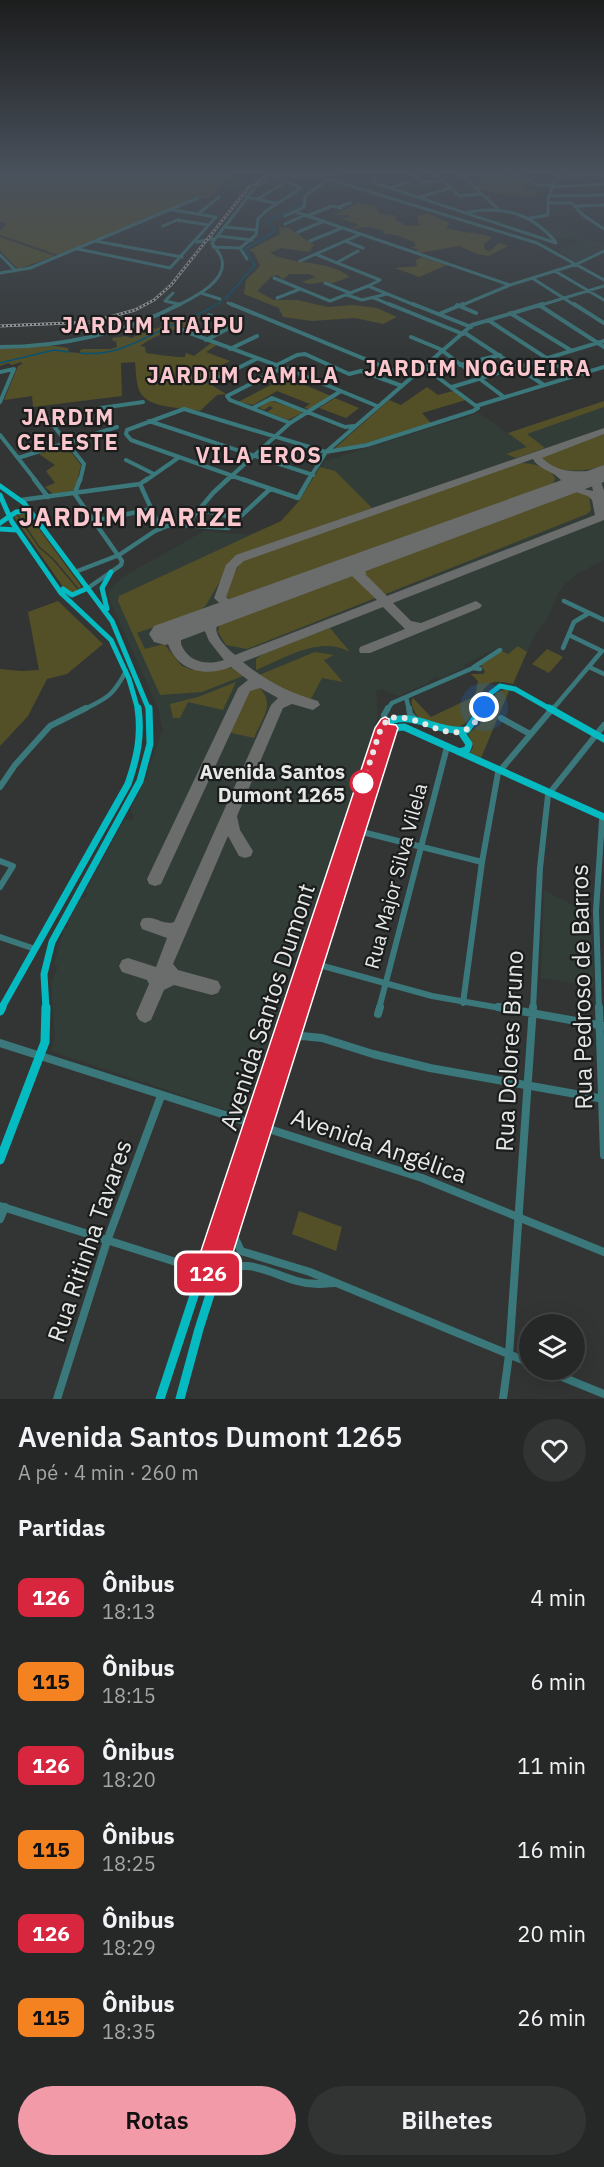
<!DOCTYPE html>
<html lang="pt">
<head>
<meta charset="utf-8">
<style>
  :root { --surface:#262827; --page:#323433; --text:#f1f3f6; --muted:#a4a6a7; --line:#424444; --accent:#f39aa9 }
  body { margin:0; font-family:"IBM Plex Sans",sans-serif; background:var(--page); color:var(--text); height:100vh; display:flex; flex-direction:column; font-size:22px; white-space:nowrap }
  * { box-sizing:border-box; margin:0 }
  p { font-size:20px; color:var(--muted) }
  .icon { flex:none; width:33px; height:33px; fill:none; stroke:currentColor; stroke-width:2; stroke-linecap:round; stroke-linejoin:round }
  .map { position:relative; height:1399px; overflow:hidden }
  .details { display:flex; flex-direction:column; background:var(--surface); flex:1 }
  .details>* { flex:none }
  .badge { padding:0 12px; border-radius:9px; font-size:21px; line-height:39px }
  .fabs { position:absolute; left:519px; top:1314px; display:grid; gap:12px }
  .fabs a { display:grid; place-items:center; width:66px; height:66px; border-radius:50%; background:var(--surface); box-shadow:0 6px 24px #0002,0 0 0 2px var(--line); font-size:30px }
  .you { position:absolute; width:30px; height:30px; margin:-15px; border:4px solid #fff; border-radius:50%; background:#1a73e8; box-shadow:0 0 0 9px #1a73e833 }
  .map>.badge { position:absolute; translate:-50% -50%; box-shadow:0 0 0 3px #fff }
  h2 { padding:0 18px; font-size:22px; line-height:54px }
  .round { display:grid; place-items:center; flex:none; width:63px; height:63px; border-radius:32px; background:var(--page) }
  .head { display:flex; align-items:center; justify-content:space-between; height:102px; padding:0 18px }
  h1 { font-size:28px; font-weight:600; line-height:45px }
  .button { display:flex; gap:12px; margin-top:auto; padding:12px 18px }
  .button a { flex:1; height:69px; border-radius:36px; background:var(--accent); color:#111; font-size:24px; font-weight:600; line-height:69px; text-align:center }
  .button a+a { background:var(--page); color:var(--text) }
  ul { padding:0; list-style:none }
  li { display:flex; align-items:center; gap:18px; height:84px; padding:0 18px }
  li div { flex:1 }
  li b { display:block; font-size:22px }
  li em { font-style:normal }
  li .badge { min-width:66px; font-weight:700; text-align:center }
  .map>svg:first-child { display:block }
  .built { fill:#333d38 }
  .green { fill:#535028 }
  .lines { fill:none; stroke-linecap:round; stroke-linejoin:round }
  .stream { stroke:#055371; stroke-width:1.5 }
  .taxiway { fill:#6a6d6c; fill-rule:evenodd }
  .runway { fill:#6a6d6c; fill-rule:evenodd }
  .minor-far4 { stroke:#3a787b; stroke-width:3 }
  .minor-far3 { stroke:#3a787b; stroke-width:4 }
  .minor-far2 { stroke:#3a787b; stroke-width:4.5 }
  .minor-far1 { stroke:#3a787b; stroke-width:6 }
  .minor { stroke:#3a787b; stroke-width:8 }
  .major-far2 { stroke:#05bac1; stroke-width:5 }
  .major-far1 { stroke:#05bac1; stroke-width:7 }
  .major { stroke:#05bac1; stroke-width:9 }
  .rail-casing { stroke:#a3a5a4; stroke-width:3 }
  .rail { stroke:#1b1c1c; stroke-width:1.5; stroke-dasharray:2; stroke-linecap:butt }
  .line { fill:#d7263d; stroke:#fff; stroke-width:1.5 }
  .walk { stroke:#e6e8e7; stroke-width:6; stroke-dasharray:0 10.8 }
  .stop-dot { fill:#fff; stroke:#d7263d; stroke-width:3 }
  .labels { text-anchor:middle; stroke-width:4.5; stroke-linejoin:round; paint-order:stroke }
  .stop-label { font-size:20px; font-weight:bold; fill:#e6e8e7; stroke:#1b1c1c; text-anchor:end }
  .street-label { font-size:20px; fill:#e6e8e7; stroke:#1b1c1c }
  .far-district-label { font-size:22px; font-weight:bold; letter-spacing:1.5px; fill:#fbc7ce; stroke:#1b1c1c }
  .near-street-label { font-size:24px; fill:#e6e8e7; stroke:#1b1c1c }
  .district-label { font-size:26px; font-weight:bold; letter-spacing:1.5px; fill:#fbc7ce; stroke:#1b1c1c }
</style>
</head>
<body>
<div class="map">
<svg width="604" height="1399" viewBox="0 0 604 1399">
  <rect width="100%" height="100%" fill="#323534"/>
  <!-- built -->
  <path class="built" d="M544 228 572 229 587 239 604 244V249L577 262 559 251V248L578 243 577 239 555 238Z
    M604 401V560L577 574 566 583 558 594 547 619 535 635 527 652 518 646 508 654 497 648 464 665 466 667 439 679 437 677 429 680 430 682 398 696 382 689 376 691 378 716 344 819 340 820 341 826 321 889 316 892 319 899 307 938H304L298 958 294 957 286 981 282 980 279 986 287 989 245 1112 238 1114 51 1051 55 1036 51 983 58 967 54 964 64 930 69 925 65 923 80 897 85 898 88 893 85 892 125 819 132 821 134 816 130 810 143 784 163 729 158 708 110 601 109 594 111 588 126 575 204 531 247 535 281 522 299 501 325 461 479 413 508 433Z
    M544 890 590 914 594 987 541 978Z"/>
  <!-- green -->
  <path class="green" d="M0 171H234L209 199 197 197 58 255 0 235V231L7 224 0 221Z
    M459 171H499L509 178 529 183 520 185 525 191H537L536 196 506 195 485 190V188L479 190 475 185 481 182 476 177H466Z
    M357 203 375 206 380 214 395 215 396 220 408 226 419 225 417 217 427 213 449 223 446 228C462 233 477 232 493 237L484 244 485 250 490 251 499 243 508 246 489 256 477 254 459 246 420 253 416 252 418 249 411 248 416 246 414 242 396 235 384 234 383 230 368 227 351 229 359 225 340 218 350 217 349 215H335Z
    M279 227 289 228 314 245 309 252 281 248 270 253C294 266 328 259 350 277L330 284C320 279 313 287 302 282L316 277 309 274H289L283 280 278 275 272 276 257 291 274 300H297L328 307 354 305 377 308 397 317 383 324 355 318 312 321 283 317 279 308 244 294 246 280 260 266 254 253 249 250 280 234Z
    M0 237 55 256 18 269 0 251Z
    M422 257 447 265 419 277 395 268 417 266 416 260Z
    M196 316 200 317 198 319 200 324C179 328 159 332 140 346L145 347 146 353C154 354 179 358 185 357L186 353 194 356 211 343 217 345 206 352 230 361 217 368 225 373 207 382 226 394 217 395 200 411C184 407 147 410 139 390 136 382 136 371 135 362L121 363 122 396 33 407 32 396 4 400 18 366 22 364 21 362 12 365 8 363 0 366V347C23 349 46 343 68 348L69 352 80 353V350L83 349H111L117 347 116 341H113L112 338 126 336 131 338 140 334 129 327 143 322 147 324 140 328 145 329 151 326 155 329 166 325 160 321 169 317 179 320Z
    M286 377 331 396 309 409 304 408 310 404 277 391 253 405 238 402Z
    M427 387 438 395 453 391 466 400 422 413 431 423 367 443 334 449 389 400 401 405Z
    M335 398 359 408 346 418 319 408Z
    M269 400 301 411 302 413 288 420 267 412 273 408 270 406 264 410 259 408Z
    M604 401V407L527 434 545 448 516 458 506 454 527 447 508 433Z
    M604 434V466C585 472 556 474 540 460L542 455Z
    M63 446 67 447 81 465 75 490 53 494 45 487 55 483 46 471 55 465 39 454Z
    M520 463C532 463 549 467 555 478L553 484 236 599 231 600 223 595 241 561Z
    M320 467 335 471 372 508 234 557 206 605 200 611 137 633 145 649 164 644 182 666 192 670 234 668 243 676 202 692 160 695 118 601 119 596 281 521 299 501Z
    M566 492H579L589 496 591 510 587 514 247 649 226 645 218 632 219 626 230 617Z
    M17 513 28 514 81 586 80 590 54 559 40 547Z
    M16 514 39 548 52 559 79 591 74 593 66 591 14 517Z
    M58 601 103 644 67 674 47 679 28 716 0 746V669L21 671 39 670 28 612Z
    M330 628 350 652C320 635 285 658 256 670V659L265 652Z
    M518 646 527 652 513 684C507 683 500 681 494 682 473 687 479 730 451 727 441 727 429 721 419 718 415 713 409 703 413 698L431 717 475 696 478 681 471 674H483L485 672 481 665 502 651 508 654Z
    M547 649 563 657 549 673 532 664Z
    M315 652 334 655 324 660 343 682 322 678 311 699 282 692 259 675Z
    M236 682 223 710 188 702 180 718H173L170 704 198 697Z
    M254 686 259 687C276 705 262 718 254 738L227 732 248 688Z
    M506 689 509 691 481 758 470 753 473 747 468 734 480 724 496 693Z
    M299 1211 342 1227 336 1251 292 1234Z"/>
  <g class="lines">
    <!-- stream -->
    <path class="stream" d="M327 177 345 171
      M225 299 255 265 245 249 274 232V228L267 222 300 205 302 199 298 196V192H303L322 178
      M80 353C114 357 138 341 168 327 186 319 205 313 222 301
      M0 363 54 350 69 352"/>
    <!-- taxiway -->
    <path class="taxiway" d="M604 428V434L542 458C562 477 581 469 604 472L601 481 604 491V520L393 603 411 621 421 623 476 601 482 605 480 608 370 653H360L359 650 360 647 405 629 383 607 243 662C266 681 289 693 318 701L320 705 313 710 292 704 283 708 237 816 240 830 253 851 251 856 245 858 239 856 228 836 173 964 178 970 218 981 221 987 218 993 212 995 174 985 164 990 151 1020 145 1023 139 1020 136 1014 149 984 147 980 122 972 119 966 122 960 128 958 156 967 167 938 142 929 140 924 142 919C153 914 163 926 174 922L271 705 278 698 260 688 250 691 161 884 155 886 149 884 147 879 238 688 248 680 231 667C206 677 178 672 168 644L169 634 178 625H186L188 628 181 635V644C188 662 206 666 224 660L209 641 204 629 208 619 217 611H225L227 614C225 617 218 621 217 625 213 636 228 649 235 655L377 600 352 576 333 574 331 571 333 568H354L360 558H368L370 561 365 568 366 575 387 596 595 515 592 500 588 496 576 492 548 494V490L559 485 561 480C553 471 538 469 533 459L244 561 237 567 226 597 232 602 246 603 248 606 246 609 225 608 214 598 226 565 236 555ZM569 477 593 478 591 481 593 491 570 486 571 480Z"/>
    <!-- runway -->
    <path class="runway" d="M604 465V482L176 642 165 645 154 642 149 634 154 626Z"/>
    <!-- minor-far4 -->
    <path class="minor-far4" d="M411 171 422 182 443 181
      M434 171 459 196 482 194
      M457 171 497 208
      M512 171 536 184 552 186
      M392 172 413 171
      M283 175 307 177 334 171
      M555 178 604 174
      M328 179 537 243 604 280
      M372 182 556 243
      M551 187 604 184
      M391 188 409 182
      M549 196 604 195
      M246 197 275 203
      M420 197 451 188
      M258 199 285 182 283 179
      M548 203H572L583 215 604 229
      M575 206 604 205
      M338 207 350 203
      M173 210 216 217
      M296 212 510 285
      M468 212C504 206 531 213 555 241
      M198 214 219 197
      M285 216 304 207 305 196 329 179
      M307 216 332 206 341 208
      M530 218 548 215V199L558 171
      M177 220 209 225
      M285 224 305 215
      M163 226 179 219
      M224 227 257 230
      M298 232 324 221
      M217 236 252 240
      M95 241 182 257
      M310 241 342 228
      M345 241 363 248
      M197 242 216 238
      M213 247 240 248
      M78 249 170 268 216 217
      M315 254 380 280 368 286 417 306
      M0 255 16 271
      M247 259 240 248 256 235 258 219 266 211 301 188 285 181
      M300 261 361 234
      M338 262 358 251
      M555 271 604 300
      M0 273 30 268 198 198
      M274 278 330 301 368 286
      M532 278 576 306
      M325 283 350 293
      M173 293 165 301 178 304
      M201 293 220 299
      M347 295 362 300 387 294
      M277 298 300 289
      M374 298 393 306
      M228 303 234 306
      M177 306C192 298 227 282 222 260 221 254 215 248 212 243L257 185 293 171
      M460 306 510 285 577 264 604 251
      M538 306 604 286"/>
    <!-- minor-far3 -->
    <path class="minor-far3" d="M231 304 411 378
      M389 304 463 334
      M413 304 471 327
      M574 304 604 323
      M457 305 476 313
      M539 305 604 347
      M510 313 572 351
      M439 314 463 304
      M488 320 574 376
      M179 329 295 372 377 406
      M465 333 544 385
      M411 337 440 349 504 397
      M206 340 233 326 209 315
      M0 347C62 347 125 333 180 304
      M230 349 257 336
      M277 365 297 355 305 354 349 374 361 371 402 386
      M460 365 500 355
      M424 367 476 406
      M282 368 227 396 230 400 290 423
      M0 372 14 369 0 402
      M210 382 256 359
      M452 387 604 341
      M476 406 604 367
      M101 408 143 402
      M253 408 272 398 345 427 354 426
      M45 415 84 464 80 481
      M149 421 313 475
      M0 435 36 481
      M327 451 472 325 543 304
      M326 452 367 445 473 411 478 408 476 406
      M18 458 117 427
      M126 460 154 474
      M145 481 178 458
      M226 481 290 423 341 391
      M247 481 131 440 126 434 127 430 184 409 326 452
      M308 481 326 452"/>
    <!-- minor-far2 -->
    <path class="minor-far2" d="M34 479 48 497
      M242 479 298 498 309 479
      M140 484 160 528
      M74 493 122 561 121 565 88 588
      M75 493 80 479
      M21 500 140 484 147 479
      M198 509 239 519
      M93 521 152 509
      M187 524 213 493 228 479
      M75 572 119 555 155 531 167 526 182 525 228 528 270 489
      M564 601 604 620
      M569 635 602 651
      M563 648 574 622 589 613
      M474 667 500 650
      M589 667 604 674
      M406 697 409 710
      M83 710C107 698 113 696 126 671
      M387 710 392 703 473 668 480 669
      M552 710 602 651"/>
    <!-- minor-far1 -->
    <path class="minor-far1" d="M409 708 410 714 416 720
      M501 718 530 734
      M385 722 384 715 388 708
      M0 787 15 765 50 726 86 708
      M358 831 482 862
      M0 861 13 866 0 887
      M0 937 35 949
      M315 967 323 966 432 996 506 1009
      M463 1003 482 862 498 773 553 708
      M379 1009 447 747
      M533 1009 540 868 548 795 604 725
      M599 1009 596 911 602 820 604 819"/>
    <!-- minor -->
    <path class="minor" d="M498 1007 604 1026
      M599 1007 604 1155
      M378 1014 380 1007
      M293 1038 302 1036 322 1038 373 1054 430 1068 604 1099
      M0 1043 422 1178 604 1252
      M0 1206 217 1275C246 1255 268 1273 297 1281 310 1285 322 1284 335 1283
      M0 1219 5 1207
      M232 1232 241 1251 310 1272 530 1363
      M545 1370 604 1394
      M57 1399 107 1241 161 1096
      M503 1399 509 1355 533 1007"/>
    <!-- major-far2 -->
    <path class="major-far2" d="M0 486 24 503 112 621 149 710
      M0 495 12 522 61 593 111 640 129 679 138 710
      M0 523 16 512 25 511 30 515
      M0 529 17 530
      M63 589 72 595 88 588
      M107 609 102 588 111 572
      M482 710 491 693 500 686 515 689 552 710"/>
    <!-- major-far1 -->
    <path class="major-far1" d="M549 708 604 739
      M459 752 467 750 469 744 461 732
      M1 1009 128 784C137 758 142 736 138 708
      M46 1009 44 974 52 942 140 781 150 744 149 708
      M288 1009 381 728C406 704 434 734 467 730L482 708
      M302 1009 392 728 404 727 604 817"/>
    <!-- major -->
    <path class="major" d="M0 1011 2 1007
      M0 1160 45 1042 46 1007
      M160 1399 289 1007
      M180 1399 199 1329 302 1007"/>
    <!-- rail casing -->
    <g class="rail-casing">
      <path id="rail" d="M0 326 91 322 135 310 154 300 171 285 249 187 267 176 285 171"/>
    </g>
    <!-- rail -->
    <use href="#rail" class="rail"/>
  </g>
  <!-- sky -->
  <linearGradient id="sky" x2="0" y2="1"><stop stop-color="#1c1d1d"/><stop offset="0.47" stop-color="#49515c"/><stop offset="1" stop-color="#49515c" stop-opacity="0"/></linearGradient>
  <rect width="604" height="367" fill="url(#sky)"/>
  <!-- line -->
  <path class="line" d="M385 717 389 719V724L396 725 398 728 226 1275 224 1282C214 1286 206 1282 197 1278L194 1272 375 728 381 719Z"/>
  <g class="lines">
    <!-- walk -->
    <path class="walk" d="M363 783 381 728 389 718C426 711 460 761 484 707"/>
  </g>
  <!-- markers -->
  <circle class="stop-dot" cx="363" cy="783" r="12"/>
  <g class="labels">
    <!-- stop labels -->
    <g class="stop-label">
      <text x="345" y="779">Avenida Santos<tspan x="345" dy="23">Dumont 1265</tspan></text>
    </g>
    <!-- street labels -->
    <g class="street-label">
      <text transform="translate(396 876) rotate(-75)" y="7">Rua Major Silva Vilela</text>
    </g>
    <!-- far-district labels -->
    <g class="far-district-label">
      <text x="153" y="333">JARDIM ITAIPU</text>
      <text x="478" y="376">JARDIM NOGUEIRA</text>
      <text x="243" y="383">JARDIM CAMILA</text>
      <text x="68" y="425">JARDIM<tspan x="68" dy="25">CELESTE</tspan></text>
      <text x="259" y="463">VILA EROS</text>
    </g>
    <!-- near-street labels -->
    <g class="near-street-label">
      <text transform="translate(582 987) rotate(-91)" y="8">Rua Pedroso de Barros</text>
      <text transform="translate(268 1007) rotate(-72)" y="8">Avenida Santos Dumont</text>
      <text transform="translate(510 1051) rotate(-87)" y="8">Rua Dolores Bruno</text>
      <text transform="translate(379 1146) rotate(19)" y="8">Avenida Angélica</text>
      <text transform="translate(90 1241) rotate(-71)" y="8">Rua Ritinha Tavares</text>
    </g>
    <!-- district labels -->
    <g class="district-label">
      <text x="131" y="526">JARDIM MARIZE</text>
    </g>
  </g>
</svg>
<div class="fabs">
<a><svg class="icon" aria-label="layers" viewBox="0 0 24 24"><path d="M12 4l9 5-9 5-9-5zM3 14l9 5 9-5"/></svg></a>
</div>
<div class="you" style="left:484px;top:707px"></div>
<b class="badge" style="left:208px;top:1273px;background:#d7263d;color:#fff">126</b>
</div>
<section class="details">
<div class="head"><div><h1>Avenida Santos Dumont 1265</h1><p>A pé · 4 min · 260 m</p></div><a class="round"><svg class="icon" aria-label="heart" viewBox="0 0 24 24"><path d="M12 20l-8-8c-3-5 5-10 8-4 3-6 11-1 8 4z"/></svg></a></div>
<h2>Partidas</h2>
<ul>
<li><span class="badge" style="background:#d7263d;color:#fff">126</span><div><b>Ônibus</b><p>18:13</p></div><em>4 min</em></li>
<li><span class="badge" style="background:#f58220;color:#111">115</span><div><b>Ônibus</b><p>18:15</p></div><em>6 min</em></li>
<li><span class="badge" style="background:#d7263d;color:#fff">126</span><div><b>Ônibus</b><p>18:20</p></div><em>11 min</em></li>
<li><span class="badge" style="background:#f58220;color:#111">115</span><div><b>Ônibus</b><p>18:25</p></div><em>16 min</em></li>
<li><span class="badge" style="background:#d7263d;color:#fff">126</span><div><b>Ônibus</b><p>18:29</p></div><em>20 min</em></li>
<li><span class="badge" style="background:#f58220;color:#111">115</span><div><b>Ônibus</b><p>18:35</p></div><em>26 min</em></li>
</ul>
<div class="button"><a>Rotas</a><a>Bilhetes</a></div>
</section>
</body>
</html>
